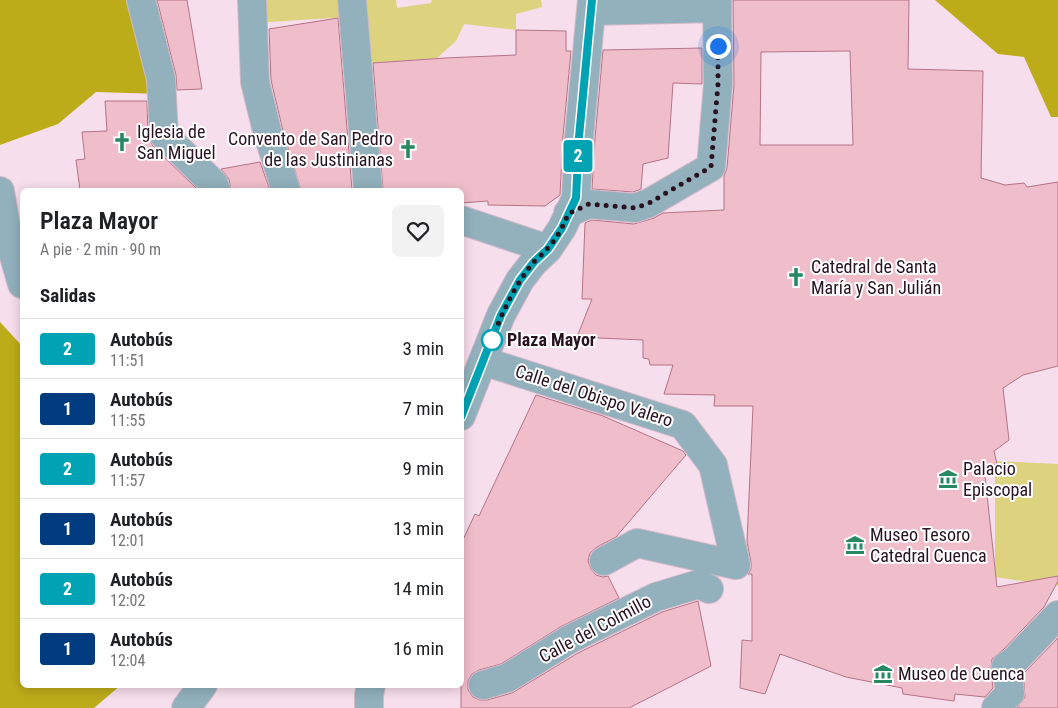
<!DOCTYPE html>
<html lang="es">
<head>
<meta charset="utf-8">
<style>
  :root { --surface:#fff; --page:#f2f2f2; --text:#202124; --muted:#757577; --line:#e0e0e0 }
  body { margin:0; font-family:"Roboto Condensed",sans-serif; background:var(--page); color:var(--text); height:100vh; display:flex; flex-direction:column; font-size:19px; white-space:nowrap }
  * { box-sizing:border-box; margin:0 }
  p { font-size:16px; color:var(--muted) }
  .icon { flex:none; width:28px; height:28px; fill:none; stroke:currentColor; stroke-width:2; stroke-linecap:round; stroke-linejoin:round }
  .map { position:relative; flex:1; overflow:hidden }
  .side { position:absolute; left:20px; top:188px; width:444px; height:500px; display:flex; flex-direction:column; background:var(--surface); border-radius:8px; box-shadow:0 2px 12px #0003 }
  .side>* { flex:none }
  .badge { padding:0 10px; border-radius:4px; font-size:18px; line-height:32px }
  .you { position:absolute; width:25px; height:25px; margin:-12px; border:4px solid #fff; border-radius:50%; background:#1a73e8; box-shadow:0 0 0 8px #1a73e833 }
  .map>.badge { position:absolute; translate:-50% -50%; box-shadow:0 0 0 2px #fff }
  h2 { padding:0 20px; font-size:19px; line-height:45px }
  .round { display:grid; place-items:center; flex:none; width:52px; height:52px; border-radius:8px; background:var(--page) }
  .head { display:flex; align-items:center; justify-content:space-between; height:85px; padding:0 20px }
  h1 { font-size:24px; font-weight:600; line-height:38px }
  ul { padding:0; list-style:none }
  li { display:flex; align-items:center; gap:15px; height:60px; padding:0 20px; border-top:1px solid var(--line) }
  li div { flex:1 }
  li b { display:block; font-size:19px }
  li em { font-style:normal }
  li .badge { min-width:55px; font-weight:700; text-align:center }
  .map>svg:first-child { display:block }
  .green { fill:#ddd27e }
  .forest { fill:#bdac1a }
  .building { fill:#f0becb; stroke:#b57386; fill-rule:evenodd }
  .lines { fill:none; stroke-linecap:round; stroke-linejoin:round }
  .minor-casing { stroke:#d2b9c8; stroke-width:30 }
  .minor { stroke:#92b1bd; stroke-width:28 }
  .line-casing { stroke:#fff; stroke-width:11 }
  .line { stroke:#00a3b4; stroke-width:8 }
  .walk { stroke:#281220; stroke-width:5; stroke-dasharray:0 9 }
  .stop-dot { fill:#fff; stroke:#00a3b4; stroke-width:2.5 }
  .labels { text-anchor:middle; stroke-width:4; stroke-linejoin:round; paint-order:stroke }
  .poi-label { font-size:18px; fill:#281220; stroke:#fff; text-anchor:start }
  .stop-label { font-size:18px; font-weight:bold; fill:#281220; stroke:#fff; text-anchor:start }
  .street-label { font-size:18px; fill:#281220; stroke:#fff }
</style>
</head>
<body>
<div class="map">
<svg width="1058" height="708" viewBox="0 0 1058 708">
  <rect width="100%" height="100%" fill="#f7deed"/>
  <!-- green -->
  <path class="green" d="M252 0H347L349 17 254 23Z
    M365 0H396L397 8 431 3 432 0H541L542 7 516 14V30L464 24 456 41 437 58 369 63Z
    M995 461 1058 464V585L1056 586 995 577Z"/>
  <!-- forest -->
  <path class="forest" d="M0 0H138L162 94 96 92 58 124 0 145Z
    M935 0H1058V117H1051L1024 57 998 54Z
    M0 322 22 346V685H121L94 708H0Z"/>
  <!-- building -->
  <path class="building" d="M157 0H187L202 89 177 90 176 75Z
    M733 0H909L908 69 983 71 981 178 1005 185 1024 183 1027 187 1058 182V366L1023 375 1003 388 1009 440 994 451 997 464 984 467 997 587 1058 576V581L1044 607 1003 650 992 659 991 668 993 688 985 697 955 694 954 701 903 694 902 688 846 677 780 654 765 694 740 688 742 640 752 641V574H748L751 569V562L747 542 753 406H714L715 395 664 394 673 365H650L649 359 643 358V340L577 337 592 299H582L585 223 592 220 634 224 654 218 663 213 724 210V176L727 168 734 85ZM850 51 853 145H760L761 52Z
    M338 18 352 190H301L283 131 271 80 269 29Z
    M516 30 566 31V51H571L563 136 560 195 545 206 488 205V201L461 203V190H383L373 63 445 58 516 55Z
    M702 48V84L673 83 668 158 643 164 641 189 633 192 592 189 595 138 603 50Z
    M105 101H147L148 136 153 146 198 190H80L76 160 85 159 82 132 107 131Z
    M260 162 270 190H231L229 179 221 169Z
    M536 395 603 416 683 451 686 455 616 537 597 547 590 553 588 561 591 569 596 575 603 577 608 576 619 598 562 626 501 664 479 670 472 674 468 681V690L473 697 480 700H487L512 693 578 653 662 612 698 601 711 666 629 708H461V544L475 514 479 516Z
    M1058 638V708H1017L1025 697 1023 674Z"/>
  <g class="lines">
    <!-- minor casing -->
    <g class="minor-casing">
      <path id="minor" d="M141 0 161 79 164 135 214 184 216 190
        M252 0 255 82 268 135 286 190
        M352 0 368 190
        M591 11 717 8
        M0 191 7 232 22 284
        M568 213 589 204 635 208 649 203 711 167 718 84 717 0
        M461 220 548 249
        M483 361 683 425 713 465 736 565 637 543 604 561
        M461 416 501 315 520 280 534 262 548 249 562 228 576 198 579 137 592 0
        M483 685 507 678 570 639 656 597 699 584 709 589
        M186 708 203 685
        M369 708V695L371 685
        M996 708 1010 693 1006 666 1013 662 1058 615"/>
    </g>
    <!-- minor -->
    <use href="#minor" class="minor"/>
  </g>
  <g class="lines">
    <!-- line casing -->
    <g class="line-casing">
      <path id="line" d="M461 417 501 315 520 280 534 262 548 249 562 228 576 198 579 137 592 0"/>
    </g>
    <!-- line -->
    <use href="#line" class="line"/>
    <!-- walk -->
    <path class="walk" d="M492 340C502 312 514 287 532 264 536 259 542 255 546 250 556 240 563 227 568 214L589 204 635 208 649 203 711 167 718 84V46"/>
  </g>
  <!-- icons -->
  <defs>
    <g id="church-bare" transform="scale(1.5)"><path d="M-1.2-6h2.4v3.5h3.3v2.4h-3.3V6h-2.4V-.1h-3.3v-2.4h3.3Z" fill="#288861" stroke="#fff" stroke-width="2.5" paint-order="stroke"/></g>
    <g id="museum-bare" transform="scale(1.5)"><path d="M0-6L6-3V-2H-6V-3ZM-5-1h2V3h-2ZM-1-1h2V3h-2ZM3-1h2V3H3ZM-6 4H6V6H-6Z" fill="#288861" stroke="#fff" stroke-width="2.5" paint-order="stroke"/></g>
  </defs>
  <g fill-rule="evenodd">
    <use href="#church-bare" x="122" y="142"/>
    <use href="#church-bare" x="408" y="149"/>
    <use href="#church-bare" x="796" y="277"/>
    <use href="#museum-bare" x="948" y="479"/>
    <use href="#museum-bare" x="855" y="545"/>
    <use href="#museum-bare" x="883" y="674"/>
  </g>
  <!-- markers -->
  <circle class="stop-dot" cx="492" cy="340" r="10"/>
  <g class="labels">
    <!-- poi labels -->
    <g class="poi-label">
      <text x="137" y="138">Iglesia de<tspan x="137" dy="21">San Miguel</tspan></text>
      <text x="393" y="145" text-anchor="end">Convento de San Pedro<tspan x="393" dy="21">de las Justinianas</tspan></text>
      <text x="811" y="273">Catedral de Santa<tspan x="811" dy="21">María y San Julián</tspan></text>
      <text x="963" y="475">Palacio<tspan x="963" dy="21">Episcopal</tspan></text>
      <text x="870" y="541">Museo Tesoro<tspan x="870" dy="21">Catedral Cuenca</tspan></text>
      <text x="898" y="680">Museo de Cuenca</text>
    </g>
    <!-- stop labels -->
    <g class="stop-label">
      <text x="507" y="346">Plaza Mayor</text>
    </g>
    <!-- street labels -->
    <g class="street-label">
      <text transform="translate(594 396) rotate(18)" y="6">Calle del Obispo Valero</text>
      <text transform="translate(595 629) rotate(-28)" y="6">Calle del Colmillo</text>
    </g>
  </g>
</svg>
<div class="you" style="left:718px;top:46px"></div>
<b class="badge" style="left:578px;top:156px;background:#00a3b4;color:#fff">2</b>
<section class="side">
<div class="head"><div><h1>Plaza Mayor</h1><p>A pie · 2 min · 90 m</p></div><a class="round"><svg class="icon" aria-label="heart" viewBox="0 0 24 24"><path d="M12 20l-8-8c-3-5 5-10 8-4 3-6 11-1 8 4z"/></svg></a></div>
<h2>Salidas</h2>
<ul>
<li><span class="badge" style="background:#00a3b4;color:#fff">2</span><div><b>Autobús</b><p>11:51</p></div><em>3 min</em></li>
<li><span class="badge" style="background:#003b80;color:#fff">1</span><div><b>Autobús</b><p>11:55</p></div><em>7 min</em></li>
<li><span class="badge" style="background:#00a3b4;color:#fff">2</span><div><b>Autobús</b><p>11:57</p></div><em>9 min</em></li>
<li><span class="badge" style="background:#003b80;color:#fff">1</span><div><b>Autobús</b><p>12:01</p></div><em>13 min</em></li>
<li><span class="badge" style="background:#00a3b4;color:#fff">2</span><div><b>Autobús</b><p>12:02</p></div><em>14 min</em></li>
<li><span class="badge" style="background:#003b80;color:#fff">1</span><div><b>Autobús</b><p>12:04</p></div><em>16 min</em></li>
</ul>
</section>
</div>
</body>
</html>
